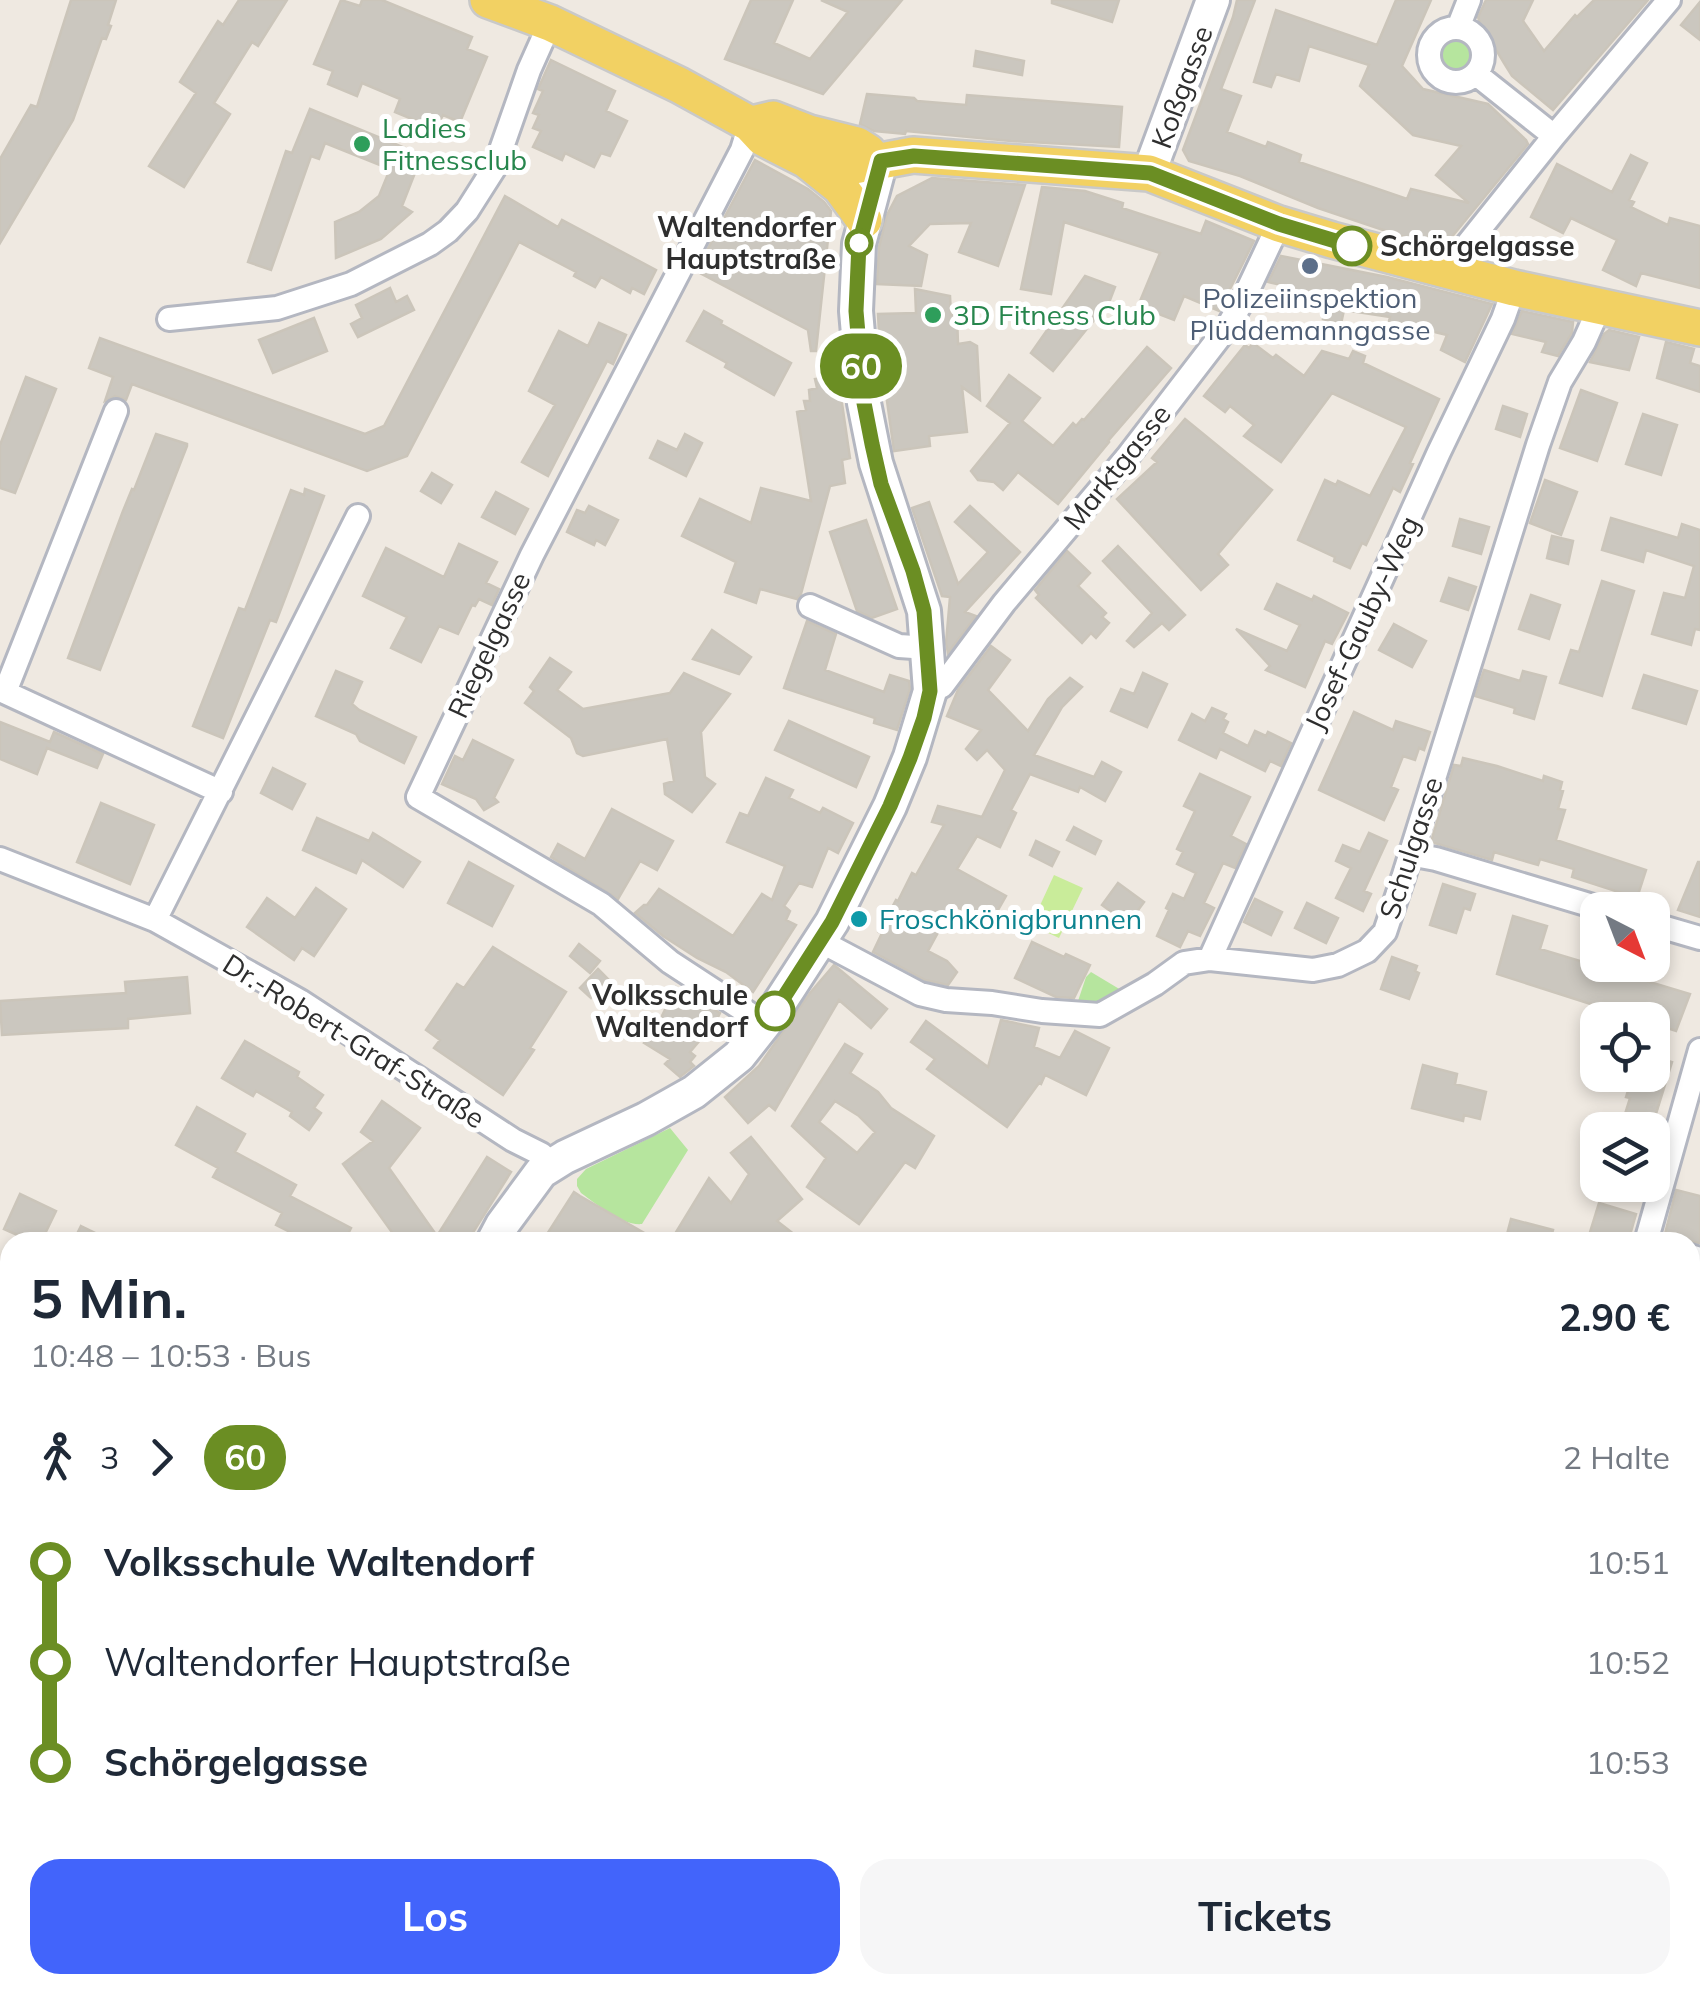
<!DOCTYPE html>
<html lang="de">
<head>
<meta charset="utf-8">
<style>
  :root { --surface:#fff; --page:#f6f6f7; --text:#1f2937; --muted:#747a83; --accent:#4264fb }
  body { margin:0; font-family:Mulish,sans-serif; background:var(--page); color:var(--text); height:100vh; display:flex; flex-direction:column; font-size:38px; white-space:nowrap }
  * { box-sizing:border-box; margin:0 }
  p { font-size:32px; color:var(--muted) }
  .icon { flex:none; width:55px; height:55px; fill:none; stroke:currentColor; stroke-width:2; stroke-linecap:round; stroke-linejoin:round }
  .map { position:relative; flex:1; overflow:hidden }
  .side { position:absolute; left:0px; top:1232px; width:1700px; height:762px; display:flex; flex-direction:column; background:var(--surface); border-radius:30px 30px 0 0; box-shadow:0 5px 15px #0003 }
  .side>* { flex:none }
  .badge { padding:0 20px; border-radius:32px; font-size:35px; line-height:65px }
  .needle { width:65px; rotate:138deg }
  .buttons { position:absolute; left:1580px; top:892px; display:grid; gap:20px }
  .buttons a { display:grid; place-items:center; width:90px; height:90px; border-radius:20px; background:var(--surface); box-shadow:0 5px 15px #0003; font-size:50px }
  .map>.badge { position:absolute; translate:-50% -50%; box-shadow:0 0 0 5px #fff }
  .legs { display:flex; align-items:center; gap:15px; height:110px; padding:0 30px; font-size:32px }
  .legs p { margin-inline-start:auto }
  .head { display:flex; align-items:center; justify-content:space-between; height:170px; padding:0 30px }
  h1 { font-size:55px; font-weight:700; line-height:75px }
  .cta { display:flex; gap:20px; margin-top:auto; padding:20px 30px }
  .cta a { flex:1; height:115px; border-radius:30px; background:var(--accent); color:#fff; font-size:40px; font-weight:700; line-height:115px; text-align:center }
  .cta a+a { background:var(--page); color:var(--text) }
  ul { padding:0 30px; list-style:none }
  li { display:flex; align-items:center; gap:35px; height:100px; font-size:38px }
  li i { display:grid; place-items:center; width:15px; height:100%; margin:0 12px; background:currentColor }
  li i::after { content:''; width:25px; height:25px; margin:-12px; border:8px solid; border-radius:50%; background:var(--surface) }
  li p { margin-inline-start:auto }
  li:first-child i { background:linear-gradient(#0000 50%,currentColor 0) }
  li:last-child i { background:linear-gradient(currentColor 50%,#0000 0) }
  .map>svg:first-child { display:block }
  .green { fill:#b6e59e }
  .pitch { fill:#c9ec9a }
  .lines { fill:none; stroke-linecap:round; stroke-linejoin:round }
  .stream { stroke:#75cff0; stroke-width:5 }
  .building { fill:#cbc7bf; stroke:#cbc5ba; stroke-width:2.5; fill-rule:evenodd }
  .street-casing { stroke:#b4b7c1; stroke-width:28 }
  .secondary-casing { stroke:#b4b7c1; stroke-width:38 }
  .primary-casing { stroke:#c9c9c9; stroke-width:40 }
  .street { stroke:#fff; stroke-width:22 }
  .secondary { stroke:#fff; stroke-width:32 }
  .primary { stroke:#f2d163; stroke-width:35 }
  .line-1-casing { stroke:#fff; stroke-width:22 }
  .line-1 { stroke:#6b8e23; stroke-width:15 }
  .leisure-dot { fill:#2e9e5b; stroke:#fff; stroke-width:4 }
  .stop-1-dot { fill:#fff; stroke:#6b8e23; stroke-width:5 }
  .service-dot { fill:#5c6f8a; stroke:#fff; stroke-width:4 }
  .culture-dot { fill:#0f9aa8; stroke:#fff; stroke-width:4 }
  .labels { text-anchor:middle; stroke-width:10; stroke-linejoin:round; paint-order:stroke }
  .street-label { font-size:28px; fill:#2e2e2e; stroke:#fff }
  .leisure-label { font-size:28px; fill:#27864d; stroke:#fff; text-anchor:start }
  .stop-label { font-size:28px; font-weight:bold; fill:#2e2e2e; stroke:#fff; text-anchor:end }
  .service-label { font-size:28px; fill:#4e5e75; stroke:#fff }
  .culture-label { font-size:28px; fill:#0d838f; stroke:#fff; text-anchor:start }
</style>
</head>
<body>
<div class="map">
<svg width="1700" height="1993" viewBox="0 0 1700 1993">
  <rect width="100%" height="100%" fill="#efe9e1"/>
  <!-- green -->
  <path class="green" d="M1448 35C1464 38 1470 49 1476 63L1468 74 1445 68 1433 57C1432 45 1437 38 1448 35Z
    M1091 972 1126 993 1104 1004 1076 1007 1086 977Z
    M670 1128 688 1150 642 1224C622 1226 598 1205 581 1193L577 1186V1179L586 1169Z"/>
  <!-- pitch -->
  <path class="pitch" d="M1054 875 1083 888 1059 938 1031 925Z"/>
  <g class="lines">
    <!-- stream -->
    <path class="stream" d="M297 1993V1991"/>
  </g>
  <!-- building -->
  <path class="building" d="M71 0H116L108 25 111 26 106 39 102 38 73 120 0 243V159L31 105 37 107Z
    M239 0H287L258 46 252 42 214 103 230 114 184 187 149 166 196 93 180 82 218 21 223 25Z
    M341 0 360 6 362 0H382L472 37 467 49 487 57 460 122 443 115 436 129 395 112 400 99 362 83 357 96 328 84 333 71 314 64Z
    M751 0H793L774 43 810 59 848 12 821 0H902L823 94 725 59Z
    M1052 0H1119L1112 22 1052 3Z
    M1237 0H1255L1221 89 1241 96 1227 132 1266 147 1268 142 1301 155 1299 162 1407 199 1411 189 1469 203 1436 175 1461 146 1413 135 1360 86 1369 65 1309 46 1299 81 1276 74 1271 87 1254 82 1276 10 1377 45 1396 0H1431L1402 66 1423 89 1488 104 1526 140 1528 144 1446 244 1440 246 1401 236 1318 208 1240 176 1189 161 1183 150 1233 17Z
    M1486 0H1533L1523 21 1544 51 1575 15 1577 17 1594 0H1648L1553 110 1512 76 1504 63 1480 23 1478 17Z
    M1700 2V40L1681 25Z
    M976 51 1024 61 1022 75 974 66Z
    M551 60 615 91 606 111 627 121 610 156 601 153 594 167 565 153 562 160 533 147 541 131 533 128 539 115 533 113 543 91 538 89Z
    M867 94 914 98 917 101 966 105 967 95 1122 107 1119 147 1011 141 906 131 905 134 874 131 860 124Z
    M310 109 422 155 402 206 412 212 381 239 336 258 335 222 359 212 379 196 390 169 325 143 319 159 311 156 271 270 248 262 286 151 292 153Z
    M1631 155 1647 163 1629 200 1634 202 1631 207 1668 225 1670 218 1700 226V288L1641 273 1636 286 1603 270 1617 240 1571 218 1563 233 1531 217 1557 164 1612 192Z
    M755 160 808 189 824 202 831 211 816 351H811L808 330 696 271Z
    M932 178 1025 185 998 266 959 252 971 223 930 224 909 246 927 255 921 286 877 284 879 247 887 215 897 196Z
    M1042 187 1085 191 1123 203 1122 208 1201 234 1206 221 1254 241 1219 311 1184 296 1174 320 1138 306 1160 253 1064 222 1051 294 1021 289Z
    M505 196 558 227 562 220 656 270 644 294 632 288 630 293 601 277 595 287 574 276 576 272 519 242 407 456 367 471 132 384 126 400 115 396 105 401 113 377 89 368 100 338 365 434 384 426Z
    M1281 256 1387 277 1492 304 1465 362 1441 350 1447 335 1389 321 1390 317 1344 310 1341 324 1323 319 1325 306 1284 300 1286 286 1268 282Z
    M1085 276 1115 287 1110 300 1053 371 1031 353Z
    M390 288 396 302 407 296 414 310 358 337 351 324 362 318 356 305Z
    M915 289 950 296 951 315H957L958 344 970 342 977 346 980 400 962 387 967 432 929 436 930 446 894 451 880 351 878 314 916 313Z
    M704 311 722 321 721 324 791 363 774 395 725 367 727 363 687 341Z
    M1522 311 1573 322 1572 333 1558 356 1542 352 1546 342 1512 334Z
    M314 318 327 351 273 373 259 340Z
    M599 323 626 335 613 364 607 361 548 476 522 462 555 405 529 391 559 331 588 346Z
    M1609 330 1639 337 1629 370 1590 362 1604 334Z
    M1666 342 1694 349 1690 363 1700 366V392L1657 378Z
    M1253 343 1273 358 1276 355 1304 376 1322 351 1349 359 1353 351 1365 356 1363 363 1439 399 1410 463 1413 464 1400 492 1393 488 1366 545 1362 543 1350 568 1334 561 1335 557 1298 540 1325 480 1336 485 1338 481 1370 496 1406 427 1332 393 1281 462 1244 436 1254 425 1230 406 1225 412 1204 396 1245 345 1249 348Z
    M1147 347 1171 368 1108 441 1109 442 1058 504 1018 472 1003 490 994 482 978 480 971 471 1010 423 987 406 1009 375 1040 398 1022 421 1053 446 1073 423 1076 426 1082 419 1084 420Z
    M838 376 850 458 842 460 845 483 830 486 801 594 797 599 760 589 756 603 725 592 736 562 682 536 700 499 751 523 761 488 811 501 797 412 806 410 804 401H810L809 390 817 388 815 379Z
    M26 377 56 389 15 493 0 488V445Z
    M1581 390 1617 403 1597 461 1560 448Z
    M1503 406 1527 414 1520 437 1496 429Z
    M1643 414 1677 425 1661 475 1626 464Z
    M1185 419 1272 490 1218 554 1228 565 1201 590 1117 499 1157 462 1152 458Z
    M156 434 187 444V446L100 670 68 658 123 511 132 489 134 490Z
    M685 434 702 443 686 476 650 458 658 441 677 450Z
    M432 473 452 485 441 503 421 491Z
    M1545 480 1577 492 1561 535 1530 523Z
    M305 489 324 496 276 622 270 620 223 738 193 726 239 608 245 610 291 490 304 495Z
    M496 492 528 509 515 534 482 517Z
    M929 502 958 584 988 552 955 522 970 506 1020 552 965 612 976 616 948 653 946 643 950 597 942 596 912 508Z
    M589 506 618 520 605 545 596 540 594 545 567 532 577 510 585 513Z
    M1611 518 1678 538 1682 524 1700 530V630L1695 629 1691 645 1652 634 1664 593 1685 598 1694 566 1646 550 1643 562 1602 550Z
    M1460 519 1489 527 1481 554 1453 546Z
    M866 520 897 609 872 618 857 611 830 532Z
    M1552 536 1573 541 1568 564 1547 558Z
    M459 544 497 562 486 583 499 589 492 605 479 599 475 606 472 605 458 634 439 626 421 662 391 648 407 617 363 596 386 548 444 577Z
    M1118 546 1185 615 1169 630 1162 623 1134 647 1127 641 1152 613 1103 561Z
    M1067 551 1090 573 1078 586 1106 613 1102 617 1109 623 1096 638 1091 633 1082 643 1036 598 1039 595 1035 590Z
    M1449 578 1476 587 1468 610 1441 601Z
    M1602 581 1634 591 1602 696 1560 683 1571 650 1579 652Z
    M1277 584 1312 600 1314 596 1348 613 1332 644 1325 641 1305 687 1266 670 1270 666 1236 629 1287 651 1300 625 1265 609Z
    M1531 595 1560 605 1549 639 1519 629Z
    M807 621 836 634 825 670 884 692 890 675 909 681 910 689 897 730 874 723 875 718 784 688Z
    M1394 624 1426 641 1412 667 1379 650Z
    M712 630 751 657 739 674 693 659Z
    M991 646 1010 660 988 690 1028 731 1048 699 1070 678 1082 687 1062 707 1034 755 1094 777 1102 762 1121 772 1105 801 1080 787 1078 792 1030 774 1011 810 1016 813 1000 847 977 836 957 869 1006 896 990 924 953 905 928 951 947 961 957 972 948 985 925 980 873 952 882 933 879 932 896 900 898 901 912 873 916 875 944 825 932 822 938 806 982 817 1005 770 987 750 977 760 966 749 981 730 947 716 958 690Z
    M550 658 571 672 557 690 583 709 670 693 684 673 730 694 701 732 705 777 715 784 692 812 665 794 664 784 674 781 667 739 583 756 577 753 571 738 525 703 534 691 530 687Z
    M1484 670 1520 681 1523 671 1546 677 1534 719 1514 713 1515 708 1475 696Z
    M336 671 362 682 352 704 359 710 416 737 404 763 360 741 356 734 316 716Z
    M1143 673 1167 684 1147 727 1111 711 1121 689 1134 694Z
    M1644 675 1697 691 1686 724 1633 708Z
    M1212 708 1226 714 1223 719 1228 722 1223 733 1248 746 1255 731 1266 736 1268 732 1291 743 1281 766 1270 761 1265 771 1220 749 1216 758 1179 740 1192 714 1205 721Z
    M1354 712 1393 730 1396 721 1430 732 1424 750 1419 748 1415 760 1403 756 1391 787 1398 790 1384 820 1319 790Z
    M789 721 869 757 856 787 775 750Z
    M0 722 50 742 54 732 103 754 97 768 47 748 37 774 0 759Z
    M473 740 513 760 494 798 498 802 484 810 476 799 442 784 455 756 463 760Z
    M1463 758 1497 766 1543 781 1544 776 1562 782 1560 790 1563 791 1558 809 1565 810 1556 840 1646 870 1637 898 1572 877 1574 869 1540 859 1538 865 1494 852 1492 860 1431 842 1454 765 1461 766Z
    M273 768 305 784 292 809 261 793Z
    M1200 774 1250 797 1231 836 1246 844 1235 868 1223 863 1204 903 1214 908 1200 936 1188 931 1180 947 1157 936 1169 910 1166 908 1173 894 1184 899 1196 873 1177 864 1183 852 1177 849 1195 811 1184 806Z
    M766 778 793 790 789 798 820 813 823 808 853 823 838 853 828 848 812 887 799 883 784 906 790 911 786 920 796 925 753 992 726 972 697 958 663 936 635 913 644 905H647L659 889 733 936 762 894 772 900 785 866 727 842 740 813 748 816Z
    M101 803 154 825 130 884 77 862Z
    M612 809 673 841 657 870 640 861 618 899 551 857 558 844 585 859Z
    M317 818 369 841 373 833 420 862 403 887 362 860 356 873 303 850Z
    M1074 827 1101 841 1095 854 1067 840Z
    M1369 833 1387 841 1364 891 1371 894 1363 911 1336 898 1351 868 1336 861 1343 845 1360 852Z
    M1036 841 1059 852 1052 866 1030 855Z
    M469 862 513 886 492 926 448 903Z
    M1698 862H1700V917L1678 910Z
    M1118 883 1144 902 1128 924 1102 905Z
    M1443 884 1475 894 1470 910 1464 908 1456 933 1430 925Z
    M316 888 346 909 314 956 302 948 294 960 247 927 267 898 295 918Z
    M1255 899 1282 912 1271 935 1244 922Z
    M1307 903 1338 918 1326 943 1295 928Z
    M1513 916 1547 926 1540 949 1690 994 1676 1031 1652 1023V1020L1628 1016 1497 974Z
    M1032 942 1064 957 1066 954 1090 965 1074 998 1056 997 1015 978Z
    M579 944 600 961 590 973 570 956Z
    M493 947 566 992 530 1048 534 1050 503 1095 434 1048 440 1040 426 1030 457 984 464 988Z
    M1392 957 1417 966 1415 971 1419 973 1409 999 1381 989Z
    M834 965 887 1009 871 1028 839 1000 775 1110 769 1105 748 1123 725 1097 759 1066 810 993Z
    M598 969 608 979 591 998 580 988Z
    M187 977 190 1013 128 1019V1028L2 1035 0 1001 126 993 125 982Z
    M676 987 720 1013 710 1033 707 1032 690 1052 695 1056 690 1062 694 1066 680 1077 665 1064 670 1059 644 1043 660 1020Z
    M1001 1020 1039 1028 1034 1047 1060 1058 1075 1031 1109 1048 1086 1095 1045 1075 1041 1084 1039 1083 1007 1127 927 1069 935 1059 911 1042 926 1021 988 1067Z
    M245 1041 299 1072 297 1077 323 1095 314 1108 321 1113 309 1130 290 1116 292 1112 256 1091 253 1096 222 1078Z
    M845 1044 862 1054 850 1073 878 1092 891 1108 934 1136 915 1168 905 1162 859 1224 807 1187 826 1158 792 1126ZM835 1101 859 1116 875 1132 857 1153 819 1122Z
    M1652 1056 1672 1062 1651 1130H1620L1630 1098 1626 1097 1633 1075H1652Z
    M1423 1065 1457 1074 1455 1084 1486 1092 1480 1119 1464 1115 1463 1121 1412 1108Z
    M382 1101 420 1128 389 1168 437 1236 487 1157 511 1172 467 1242H399L343 1164 373 1141 361 1132Z
    M197 1107 245 1134 235 1152 296 1185 290 1196 351 1228 344 1242H310L276 1225 282 1213 213 1177 218 1168 176 1145Z
    M751 1137 802 1199 777 1221 804 1242H670L709 1178 731 1203 749 1174 731 1153Z
    M1676 1190 1700 1196V1243L1664 1238Z
    M574 1192 580 1196 660 1242H542Z
    M20 1194 56 1211 41 1242H33L4 1229Z
    M1599 1203 1636 1214 1628 1242H1587Z
    M1511 1219 1553 1230 1550 1242H1505Z
    M81 1226 114 1242H73Z"/>
  <g class="lines">
    <!-- street casing -->
    <g class="street-casing">
      <path id="street" d="M1429 55a27 27 0 1 1 54 0a27 27 0 1 1-54 0Z
        M1458 28 1469 0
        M1476 74 1554 136
        M750 124 742 150 532 555 418 797 601 904 670 962 765 1024
        M1450 271 1458 256 1554 136 1669 0
        M169 319 277 308 351 284 430 244 448 231 467 211 495 167 529 70 550 23
        M810 606 899 646 928 648
        M0 690 221 792
        M930 691 942 686 1004 603 1128 456 1228 326 1243 300 1279 224
        M5 692 116 411
        M1409 854 1436 859 1606 910
        M0 859 155 920 300 1001 513 1140 541 1154 552 1164
        M155 920 358 516
        M1652 924 1700 938
        M820 941 920 994 946 1000 992 1003 1042 1011 1100 1015 1155 984 1184 963 1210 959 1313 970 1338 965 1367 951 1385 932 1404 875 1538 445 1560 382 1584 342 1600 306
        M1210 959 1439 452 1503 319 1514 288
        M1646 1242 1700 1050
        M1690 1256 1700 1259
        M0 1380 10 1381
        M0 1617 10 1625
        M1690 1719 1700 1713
        M455 1985 458 1993
        M217 1993 220 1985
        M480 1993 487 1985
        M1003 1993 1005 1985
        M1439 1993 1440 1985"/>
    </g>
    <!-- secondary casing -->
    <g class="secondary-casing">
      <path id="secondary" d="M1149 173 1213 0
        M493 1242 502 1225 541 1172 565 1157 646 1119 694 1092 739 1056 773 1013 832 922 890 806 910 757 930 691 924 611 876 463 864 403 856 311 859 244 881 161
        M0 1814 10 1810"/>
    </g>
    <!-- primary casing -->
    <g class="primary-casing">
      <path id="primary" d="M488 0 550 23 679 85 750 124 763 138 804 159 854 166 913 155 1149 173 1279 224 1332 240 1514 288 1700 328
        M752 124 773 119 809 133 857 145 868 152
        M805 159 840 187 864 220"/>
    </g>
    <!-- street -->
    <use href="#street" class="street"/>
    <!-- secondary -->
    <use href="#secondary" class="secondary"/>
    <!-- primary -->
    <use href="#primary" class="primary"/>
  </g>
  <g class="lines">
    <!-- line-1 casing -->
    <g class="line-1-casing">
      <path id="line-1" d="M775 1011 832 922 890 806 910 758 924 718 930 691 924 611 913 571 881 484 872 444 864 403 856 311 859 244 881 161 914 156 1150 173 1279 224 1352 246"/>
    </g>
    <!-- line-1 -->
    <use href="#line-1" class="line-1"/>
  </g>
  <!-- markers -->
  <g class="leisure-dot">
    <circle cx="362" cy="144" r="10"/>
    <circle cx="933" cy="315" r="10"/>
  </g>
  <g class="stop-1-dot">
    <circle cx="859" cy="243" r="12"/>
    <circle cx="1352" cy="246" r="18"/>
    <circle cx="775" cy="1011" r="18"/>
  </g>
  <circle class="service-dot" cx="1310" cy="266" r="10"/>
  <circle class="culture-dot" cx="859" cy="919" r="10"/>
  <g class="labels">
    <!-- street labels -->
    <g class="street-label">
      <text transform="translate(1182 87) rotate(-70)" y="10">Koßgasse</text>
      <text transform="translate(1117 467) rotate(-51)" y="10">Marktgasse</text>
      <text transform="translate(1362 623) rotate(-65)" y="10">Josef-Gauby-Weg</text>
      <text transform="translate(489 645) rotate(-65)" y="10">Riegelgasse</text>
      <text transform="translate(1411 848) rotate(-72)" y="10">Schulgasse</text>
      <text transform="translate(354 1041) rotate(32)" y="10">Dr.-Robert-Graf-Straße</text>
    </g>
    <!-- leisure labels -->
    <g class="leisure-label">
      <text x="382" y="138">Ladies<tspan x="382" dy="32">Fitnessclub</tspan></text>
      <text x="953" y="325">3D Fitness Club</text>
    </g>
    <!-- stop labels -->
    <g class="stop-label">
      <text x="836" y="237">Waltendorfer<tspan x="836" dy="32">Hauptstraße</tspan></text>
      <text x="1380" y="256" text-anchor="start">Schörgelgasse</text>
      <text x="748" y="1005">Volksschule<tspan x="748" dy="32">Waltendorf</tspan></text>
    </g>
    <!-- service labels -->
    <g class="service-label">
      <text x="1310" y="308">Polizeiinspektion<tspan x="1310" dy="32">Plüddemanngasse</tspan></text>
    </g>
    <!-- culture labels -->
    <g class="culture-label">
      <text x="879" y="929">Froschkönigbrunnen</text>
    </g>
  </g>
</svg>
<div class="buttons">
<a><svg class="needle" viewBox="-14 -14 28 28"><path d="M0-13l5 13h-10z" fill="#e53935"/><path d="M0 13l5-13h-10z" fill="#747a83"/></svg></a>
<a><svg class="icon" aria-label="locate" viewBox="0 0 24 24"><circle cx="12" cy="12" r="6"/><path d="M12 2v4M12 18v4M2 12h4M18 12h4"/></svg></a>
<a><svg class="icon" aria-label="layers" viewBox="0 0 24 24"><path d="M12 4l9 5-9 5-9-5zM3 14l9 5 9-5"/></svg></a>
</div>
<b class="badge" style="left:861px;top:366px;background:#6b8e23;color:#fff">60</b>
<section class="side">
<div class="head"><div><h1>5 Min.</h1><p>10:48 – 10:53 · Bus</p></div><b>2.90 €</b></div>
<div class="legs"><svg class="icon" aria-label="walk" viewBox="0 0 24 24"><circle cx="13" cy="4" r="2"/><path d="M13 8l-2 6 4 7M11 14l-3 7M7 12l3-4h3l4 4"/></svg>3<svg class="icon" aria-label="forward" viewBox="0 0 24 24"><path d="M9 5l7 7-7 7"/></svg><b class="badge" style="background:#6b8e23;color:#fff">60</b><p>2 Halte</p></div>
<ul>
<li><i style="color:#6b8e23"></i><b>Volksschule Waltendorf</b><p>10:51</p></li>
<li><i style="color:#6b8e23"></i><span>Waltendorfer Hauptstraße</span><p>10:52</p></li>
<li><i style="color:#6b8e23"></i><b>Schörgelgasse</b><p>10:53</p></li>
</ul>
<div class="cta"><a>Los</a><a>Tickets</a></div>
</section>
</div>
</body>
</html>
